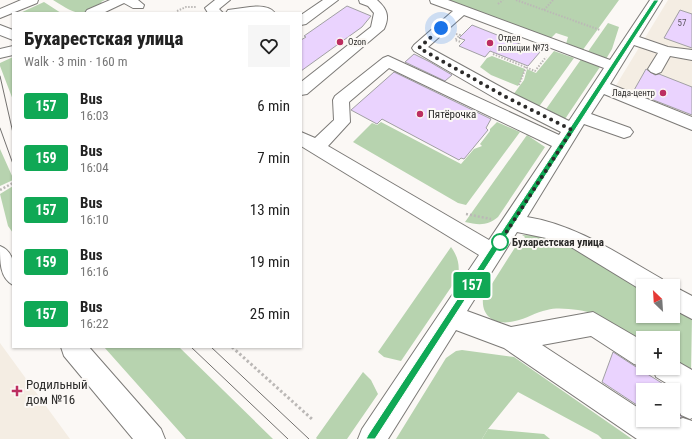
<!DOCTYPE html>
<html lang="en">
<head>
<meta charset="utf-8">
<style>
  :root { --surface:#fff; --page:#f6f6f6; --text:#222; --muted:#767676 }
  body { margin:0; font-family:"Roboto Condensed",sans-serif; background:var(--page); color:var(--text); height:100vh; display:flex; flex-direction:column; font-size:15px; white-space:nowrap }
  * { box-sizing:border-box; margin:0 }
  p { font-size:13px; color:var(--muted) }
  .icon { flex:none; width:22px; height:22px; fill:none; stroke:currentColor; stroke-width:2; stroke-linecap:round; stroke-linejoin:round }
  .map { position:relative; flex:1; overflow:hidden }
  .panel { position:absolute; left:12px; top:12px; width:290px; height:336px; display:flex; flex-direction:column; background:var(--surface); border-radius:0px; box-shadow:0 1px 3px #0004 }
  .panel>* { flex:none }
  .badge { padding:0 8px; border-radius:3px; font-size:14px; line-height:26px }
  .needle { width:26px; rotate:335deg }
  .tools { position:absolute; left:636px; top:279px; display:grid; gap:8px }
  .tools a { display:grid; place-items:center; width:44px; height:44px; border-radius:0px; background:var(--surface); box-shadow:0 1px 3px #0004; font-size:20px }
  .you { position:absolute; width:20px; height:20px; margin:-10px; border:3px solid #fff; border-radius:50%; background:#1a73e8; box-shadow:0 0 0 6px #1a73e833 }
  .map>.badge { position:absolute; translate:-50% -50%; box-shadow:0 0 0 2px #fff }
  .round { display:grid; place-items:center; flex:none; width:42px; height:42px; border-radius:0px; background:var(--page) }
  .overview { display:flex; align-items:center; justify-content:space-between; height:68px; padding:0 12px }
  h1 { font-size:19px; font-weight:800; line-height:30px }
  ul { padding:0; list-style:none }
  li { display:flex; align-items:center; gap:12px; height:52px; padding:0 12px }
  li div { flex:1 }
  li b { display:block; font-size:15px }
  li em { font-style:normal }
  li .badge { min-width:44px; font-weight:700; text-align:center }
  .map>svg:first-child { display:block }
  .built { fill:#f4ede3 }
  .green { fill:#b7d3af }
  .forest { fill:#b5d4ad }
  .building { fill:#ead3fe; stroke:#a1a0a3 }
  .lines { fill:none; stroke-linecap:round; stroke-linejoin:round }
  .minor-casing { stroke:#7c7a77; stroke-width:2 }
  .path-far2 { stroke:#bbb8b6; stroke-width:2; stroke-dasharray:1.5 1.5; stroke-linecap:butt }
  .path-far1 { stroke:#bbb8b6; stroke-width:2.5; stroke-dasharray:2 2; stroke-linecap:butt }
  .path { stroke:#bbb8b6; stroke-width:3; stroke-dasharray:2.5 2.5; stroke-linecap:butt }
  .minor { fill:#fff; fill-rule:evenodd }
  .tram { stroke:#73716f; stroke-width:1 }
  .line { fill:#10a855; stroke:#fff }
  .walk { stroke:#2c2b2a; stroke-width:4; stroke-dasharray:0 7.2 }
  .poi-dot { fill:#bc2e60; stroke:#fbf8f5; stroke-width:1.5 }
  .stop-dot { fill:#fff; stroke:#10a855; stroke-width:2 }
  .labels { text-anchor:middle; stroke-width:4; stroke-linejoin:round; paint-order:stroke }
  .number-label { font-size:9px; fill:#5c555f }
  .far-poi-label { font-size:9px; fill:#2c2b2a; stroke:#fbf8f5; text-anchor:start }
  .poi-label { font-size:11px; fill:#2c2b2a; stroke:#fbf8f5; text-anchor:start }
  .stop-label { font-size:11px; font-weight:bold; fill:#2c2b2a; stroke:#fbf8f5; text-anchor:start }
  .near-poi-label { font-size:13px; fill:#2c2b2a; stroke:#fbf8f5; text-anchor:start }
</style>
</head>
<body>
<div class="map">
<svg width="692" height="439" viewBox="0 0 692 439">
  <rect width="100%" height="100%" fill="#fbf8f5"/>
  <!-- built -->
  <path class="built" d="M668 0H692V119L615 87Z
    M0 343 70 439H0Z"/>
  <!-- green -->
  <path class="green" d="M53 0H105L101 2 104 4C77 17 78 15 53 0Z
    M445 0H619L582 51 566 44 568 37 556 33 551 38H547Z
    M44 2 61 13H20Z
    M608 23 619 27 612 49 606 59 587 53Z
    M554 51 574 58 538 108 513 95 524 80 527 69 536 73Z
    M492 56 525 69 521 80 518 86 491 75 480 67 487 58Z
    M13 57V100L0 66V63Z
    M582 58 600 67 565 119 544 112Z
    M381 122 461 164 474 149 482 146 480 144 490 131V129L497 122 520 132 466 205 458 203 353 142 372 123 377 125Z
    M527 135 545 147 498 217C488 226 478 225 465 222Z
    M0 149 13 178V180L0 186Z
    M13 186V233L8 226 0 194Z
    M522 235 546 236 570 244 643 287V316H673V304L692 316 691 372 673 361V338H643V342C622 330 602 313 578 310 568 309 557 307 547 310 536 312 526 319 515 321 497 326 481 318 483 298L521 238 523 240 525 237Z
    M451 247C458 257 460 265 458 277L401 361 384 357 378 352Z
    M104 347H179L273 439H186Z
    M462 350 514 357 632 439H602L598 435 518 392 488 429 482 439H396L446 358 456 351Z
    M363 372 371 380 378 394 347 439H317L316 438Z"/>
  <!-- forest -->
  <path class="forest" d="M488 429 544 434 550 439H482Z"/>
  <!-- building -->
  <path class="building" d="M347 6 371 16 362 27 301 71V40L306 37 304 36Z
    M680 10 692 14V48L664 38Z
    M472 25 540 52 528 66 490 51 485 57 459 46 465 40 459 38Z
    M414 54 430 62 452 75 445 81 405 62Z
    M646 69 655 75 659 74 692 87V115L633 92Z
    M394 72 491 119 486 128 488 130 464 159 461 158 459 160 382 119 377 124 351 110Z
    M613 352 633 365 673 390H643V409L602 382Z
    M673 395 675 396 676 407 682 417 673 419Z"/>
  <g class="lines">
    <!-- minor casing -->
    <g class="minor-casing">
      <path id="minor" d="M21 0H38L37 3 0 18V9Z
        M110 0H138L144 5 143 8H133L124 3 103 13H85L87 10Z
        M215 0H230L219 9 223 13H208L205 8Z
        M323 0H338L306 24 301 25V15Z
        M359 0H377C387 9 390 16 384 29L307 94 301 95V82L371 27 374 13 368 6 360 3Z
        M430 0H448L610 60 650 0H662L639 37 668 47 692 50V60L670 56 661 72 656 74 651 72 648 69 658 53 634 45 610 84 692 117V130L604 94 591 114 630 128 633 132 630 136 624 138 584 124 527 217C577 225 618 254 662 279L665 286H643V291L571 247 546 238 517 232 467 311 511 327 593 312 643 341V367L634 364 591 336 542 345 643 411V420H656L667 427 673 421 683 418 692 421V439H637L504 348 456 330 388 439H358L362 429 479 255 301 146V132L315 138 334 120 333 100 335 96 383 58 388 56 559 135 561 132 500 101 414 51 412 48 414 45 453 11 431 3ZM464 15 604 68 569 121 512 93 428 47ZM389 68 552 146 489 240 328 146 350 122 349 102Z
        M250 7C258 6 270 6 275 13H226L228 10Z
        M0 25 13 30V40L0 35Z
        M13 46V55L0 58V49Z
        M0 246C17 253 13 269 13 285 0 278 0 263 0 246Z
        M673 286 692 296V319L673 309Z
        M61 347H89L161 429 165 439H133L64 356Z
        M673 359 692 370V418L690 419 681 415 677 406 676 389 656 377 653 368H673Z"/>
    </g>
    <!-- path-far2 -->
    <path class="path-far2" d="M516 0 600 30
      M498 4 503 0
      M544 10 553 0
      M177 11 186 7H196
      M456 34 460 35 455 40 461 42
      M493 54 535 71 546 57
      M519 85 526 67"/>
    <!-- path-far1 -->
    <path class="path-far1" d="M0 190 13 183
      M466 214 491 219"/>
    <!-- path -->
    <path class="path" d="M232 347 313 420"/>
    <!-- minor -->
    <use href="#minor" class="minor"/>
    <!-- tram -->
    <path class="tram" d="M0 76 13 133
      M0 128 13 164
      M191 347 288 439
      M211 347 309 439"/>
  </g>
  <!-- line -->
  <path class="line" d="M654 0H659L375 439H366L368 435Z"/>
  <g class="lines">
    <!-- walk -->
    <path class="walk" d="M441 28 419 48 506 97 572 130 500 242"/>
  </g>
  <!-- markers -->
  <g class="poi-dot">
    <circle cx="340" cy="42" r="4"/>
    <circle cx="490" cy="43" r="4"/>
    <circle cx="663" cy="93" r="4"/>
    <circle cx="420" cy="114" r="4"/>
    <path d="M15 385h4v4h4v4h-4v4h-4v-4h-4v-4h4z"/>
  </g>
  <circle class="stop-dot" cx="500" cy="242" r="8"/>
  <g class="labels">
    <!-- number labels -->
    <g class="number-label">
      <text x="682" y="26">57</text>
    </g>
    <!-- far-poi labels -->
    <g class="far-poi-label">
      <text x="498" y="41">Отдел<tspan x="498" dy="10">полиции №73</tspan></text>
      <text x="348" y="45">Ozon</text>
      <text x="655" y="96" text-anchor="end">Лада-центр</text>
    </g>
    <!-- poi labels -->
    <g class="poi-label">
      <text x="428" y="118">Пятёрочка</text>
    </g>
    <!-- stop labels -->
    <g class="stop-label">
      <text x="512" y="246">Бухарестская улица</text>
    </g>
    <!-- near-poi labels -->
    <g class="near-poi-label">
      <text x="26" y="389">Родильный<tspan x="26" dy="15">дом №16</tspan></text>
    </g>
  </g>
</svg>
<div class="tools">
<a><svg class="needle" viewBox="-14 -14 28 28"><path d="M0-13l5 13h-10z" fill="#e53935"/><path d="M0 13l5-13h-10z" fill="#767676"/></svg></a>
<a>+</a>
<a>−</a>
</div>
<div class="you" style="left:441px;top:28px"></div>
<b class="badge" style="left:472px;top:285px;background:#10a855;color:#fff">157</b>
<section class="panel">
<div class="overview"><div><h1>Бухарестская улица</h1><p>Walk · 3 min · 160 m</p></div><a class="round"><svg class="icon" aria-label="heart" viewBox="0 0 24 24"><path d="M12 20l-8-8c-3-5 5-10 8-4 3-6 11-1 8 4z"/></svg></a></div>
<ul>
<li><span class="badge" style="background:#10a855;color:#fff">157</span><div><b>Bus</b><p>16:03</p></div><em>6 min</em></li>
<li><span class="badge" style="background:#10a855;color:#fff">159</span><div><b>Bus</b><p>16:04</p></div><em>7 min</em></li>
<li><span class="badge" style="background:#10a855;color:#fff">157</span><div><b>Bus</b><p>16:10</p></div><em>13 min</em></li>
<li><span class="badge" style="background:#10a855;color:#fff">159</span><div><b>Bus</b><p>16:16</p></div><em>19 min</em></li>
<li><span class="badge" style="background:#10a855;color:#fff">157</span><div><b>Bus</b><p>16:22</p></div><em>25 min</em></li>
</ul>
</section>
</div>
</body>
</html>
